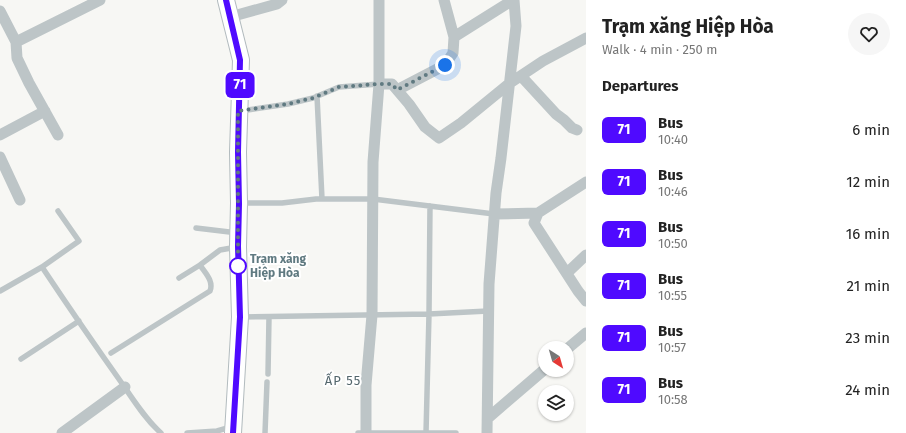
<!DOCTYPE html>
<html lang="en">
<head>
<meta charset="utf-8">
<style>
  :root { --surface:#fff; --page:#f6f6f6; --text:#222; --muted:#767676 }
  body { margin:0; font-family:"Fira Sans",sans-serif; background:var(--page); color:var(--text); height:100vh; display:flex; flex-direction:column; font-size:15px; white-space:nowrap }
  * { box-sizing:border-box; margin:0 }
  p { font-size:13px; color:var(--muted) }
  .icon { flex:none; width:22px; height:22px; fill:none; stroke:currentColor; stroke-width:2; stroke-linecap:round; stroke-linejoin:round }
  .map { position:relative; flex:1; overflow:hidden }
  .drawer { display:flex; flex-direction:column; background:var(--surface); width:320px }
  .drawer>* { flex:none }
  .badge { padding:0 8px; border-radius:6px; font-size:14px; line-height:26px }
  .needle { width:26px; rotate:143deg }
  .controls { position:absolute; left:538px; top:341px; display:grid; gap:8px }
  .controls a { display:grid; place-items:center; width:36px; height:36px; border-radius:50%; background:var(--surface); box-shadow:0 1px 3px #0004; font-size:20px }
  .you { position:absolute; width:20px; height:20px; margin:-10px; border:3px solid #fff; border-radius:50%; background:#1a73e8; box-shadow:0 0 0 6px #1a73e833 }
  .map>.badge { position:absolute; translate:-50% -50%; box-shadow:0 0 0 2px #fff }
  h2 { padding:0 16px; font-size:15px; line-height:36px }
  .round { display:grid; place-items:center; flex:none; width:42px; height:42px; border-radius:21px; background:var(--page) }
  .summary { display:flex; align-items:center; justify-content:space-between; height:68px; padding:0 16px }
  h1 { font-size:19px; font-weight:700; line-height:30px }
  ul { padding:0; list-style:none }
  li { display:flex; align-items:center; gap:12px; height:52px; padding:0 16px }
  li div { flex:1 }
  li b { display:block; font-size:15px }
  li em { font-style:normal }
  li .badge { min-width:44px; font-weight:700; text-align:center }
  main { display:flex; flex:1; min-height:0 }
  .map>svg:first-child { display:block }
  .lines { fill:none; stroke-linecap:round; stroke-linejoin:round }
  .secondary-casing { stroke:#b2bbbe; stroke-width:18 }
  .lane { stroke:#bdc5c7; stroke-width:5.5 }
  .street { stroke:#bdc5c7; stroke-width:11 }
  .secondary { stroke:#fff; stroke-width:16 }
  .line-casing { stroke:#fff; stroke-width:9 }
  .line { stroke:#4f0aff; stroke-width:6 }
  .walk { stroke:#607a81; stroke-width:4; stroke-dasharray:0 7.2 }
  .stop-dot { fill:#fff; stroke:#4f0aff; stroke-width:2 }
  .labels { text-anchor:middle; stroke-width:4; stroke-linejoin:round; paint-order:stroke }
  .stop-label { font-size:12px; font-weight:bold; fill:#607a81; stroke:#fff; text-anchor:start }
  .neighbourhood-label { font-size:13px; letter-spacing:1px; fill:#53666c; stroke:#fff }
</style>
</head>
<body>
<main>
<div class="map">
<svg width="586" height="433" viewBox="0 0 586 433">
  <rect width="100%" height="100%" fill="#f7f7f4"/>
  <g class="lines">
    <!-- secondary casing -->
    <g class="secondary-casing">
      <path id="secondary" d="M226 0 241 60 238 152 239 203 238 247 240 317 233 433"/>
    </g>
    <!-- lane -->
    <path class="lane" d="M317 96 322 199
      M241 111 288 104 313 98 339 87 379 84
      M240 203H282L316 199H373L494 214
      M196 228 238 233
      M42 267C68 306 94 344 121 382 133 399 145 419 161 433
      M179 278 200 265 220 250 237 247
      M0 291 42 267 79 241 58 211
      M241 317 429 314 488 311
      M111 353 210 291C214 281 205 273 200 265
      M21 359 79 321
      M268 374 269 317
      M187 433 217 431 231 427
      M265 433 267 382
      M358 433H456
      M426 433 429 314 430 206"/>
    <!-- street -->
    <path class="street" d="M0 11 16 42 100 0
      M230 17 277 4 282 0
      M454 37 513 0
      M16 42 17 58 29 83 58 135
      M521 76 556 114 564 120 572 128 577 130
      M379 84H392L409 104 425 127 439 138 461 123 510 83 543 61 586 38
      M397 90 445 65 453 53 454 37 444 0
      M0 135 45 111
      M0 157 20 200
      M586 182 538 213 534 223 578 291 586 301
      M494 214 538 213
      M567 273 586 255
      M567 349 586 333
      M488 418 545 369
      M62 433 125 387
      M366 433V385L372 315 373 162 379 84V0
      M487 433 489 284 496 193 501 158 516 26 514 0"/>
    <!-- secondary -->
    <use href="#secondary" class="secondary"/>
  </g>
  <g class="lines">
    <!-- line casing -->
    <g class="line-casing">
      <path id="line" d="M226 0 240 60 238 152 239 204 238 246 240 317 233 433"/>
    </g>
    <!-- line -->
    <use href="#line" class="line"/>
    <!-- walk -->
    <path class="walk" d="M238 266V111L288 104 313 98 339 87 379 84H392L397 90 445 65"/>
  </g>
  <!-- markers -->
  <circle class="stop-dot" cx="238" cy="266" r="8"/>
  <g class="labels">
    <!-- stop labels -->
    <g class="stop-label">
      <text x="250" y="263">Trạm xăng<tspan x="250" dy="14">Hiệp Hòa</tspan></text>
    </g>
    <!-- neighbourhood labels -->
    <g class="neighbourhood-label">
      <text x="343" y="385">ẤP 55</text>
    </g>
  </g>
</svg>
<div class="controls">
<a><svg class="needle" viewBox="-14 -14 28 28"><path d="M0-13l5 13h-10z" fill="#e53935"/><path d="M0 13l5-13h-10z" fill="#767676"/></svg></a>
<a><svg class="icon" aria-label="layers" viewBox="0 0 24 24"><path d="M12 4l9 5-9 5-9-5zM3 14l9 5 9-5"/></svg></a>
</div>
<div class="you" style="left:445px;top:65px"></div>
<b class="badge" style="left:240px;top:85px;background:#4f0aff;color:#fff">71</b>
</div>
<section class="drawer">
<div class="summary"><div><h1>Trạm xăng Hiệp Hòa</h1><p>Walk · 4 min · 250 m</p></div><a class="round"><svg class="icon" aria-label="heart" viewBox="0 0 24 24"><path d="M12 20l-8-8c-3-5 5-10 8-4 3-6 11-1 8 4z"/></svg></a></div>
<h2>Departures</h2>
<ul>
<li><span class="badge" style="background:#4f0aff;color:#fff">71</span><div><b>Bus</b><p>10:40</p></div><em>6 min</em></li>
<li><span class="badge" style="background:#4f0aff;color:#fff">71</span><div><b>Bus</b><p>10:46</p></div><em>12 min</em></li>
<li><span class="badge" style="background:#4f0aff;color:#fff">71</span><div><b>Bus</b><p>10:50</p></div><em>16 min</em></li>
<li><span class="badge" style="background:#4f0aff;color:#fff">71</span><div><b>Bus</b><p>10:55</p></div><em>21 min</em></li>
<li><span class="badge" style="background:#4f0aff;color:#fff">71</span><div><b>Bus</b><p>10:57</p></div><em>23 min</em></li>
<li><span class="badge" style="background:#4f0aff;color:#fff">71</span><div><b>Bus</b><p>10:58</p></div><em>24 min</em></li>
</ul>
</section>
</main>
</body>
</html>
